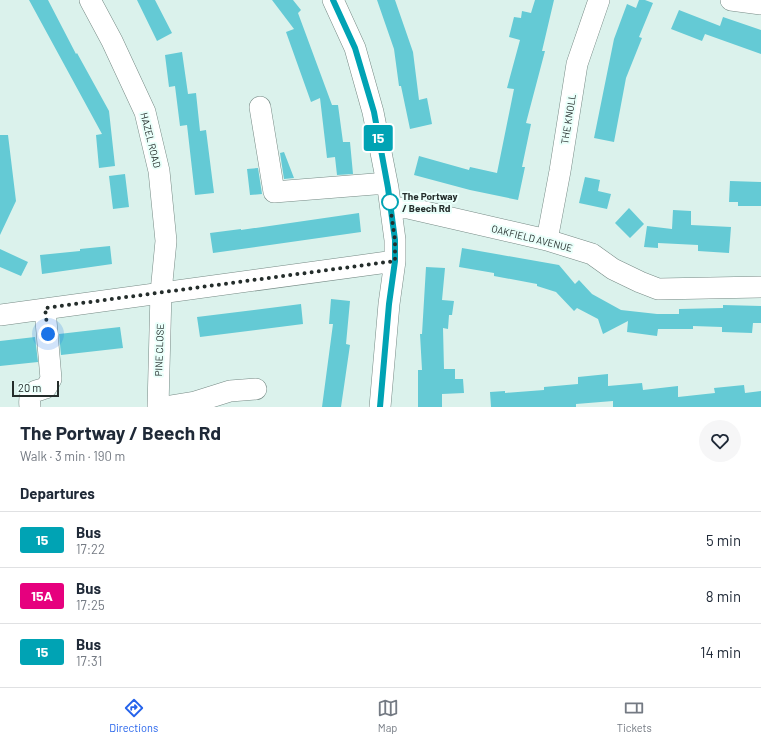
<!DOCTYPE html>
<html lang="en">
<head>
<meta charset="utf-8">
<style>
  :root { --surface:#fff; --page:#f6f6f7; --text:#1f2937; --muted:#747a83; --line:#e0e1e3; --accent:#2563eb }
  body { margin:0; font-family:Barlow,sans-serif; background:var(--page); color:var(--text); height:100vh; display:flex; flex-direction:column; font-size:15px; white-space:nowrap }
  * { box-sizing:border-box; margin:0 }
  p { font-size:13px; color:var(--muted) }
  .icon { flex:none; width:22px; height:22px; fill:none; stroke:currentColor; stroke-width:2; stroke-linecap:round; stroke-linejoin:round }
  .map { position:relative; height:407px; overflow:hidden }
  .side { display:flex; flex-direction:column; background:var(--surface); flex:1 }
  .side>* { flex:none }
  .badge { padding:0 8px; border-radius:3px; font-size:14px; line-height:26px }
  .scale { position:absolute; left:12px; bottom:10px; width:47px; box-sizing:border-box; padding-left:4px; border:2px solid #242d2b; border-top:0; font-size:11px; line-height:14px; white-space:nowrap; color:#242d2b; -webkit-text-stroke:3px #e9fffa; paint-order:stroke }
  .you { position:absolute; width:20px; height:20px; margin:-10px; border:3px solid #fff; border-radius:50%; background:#1a73e8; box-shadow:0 0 0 6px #1a73e833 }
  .map>.badge { position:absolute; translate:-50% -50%; box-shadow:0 0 0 2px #fff }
  h2 { padding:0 20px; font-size:15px; line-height:36px }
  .round { display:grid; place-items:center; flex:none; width:42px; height:42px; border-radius:21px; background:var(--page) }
  .summary { display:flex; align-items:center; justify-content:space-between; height:68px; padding:0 20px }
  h1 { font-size:19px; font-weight:700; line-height:30px }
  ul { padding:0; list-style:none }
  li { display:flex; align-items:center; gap:12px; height:56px; padding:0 20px; border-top:1px solid var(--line) }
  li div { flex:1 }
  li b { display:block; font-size:15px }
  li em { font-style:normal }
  li .badge { min-width:44px; font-weight:700; text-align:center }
  .dock { display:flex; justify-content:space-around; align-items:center; height:56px; border-top:1px solid var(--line); background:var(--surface); font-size:11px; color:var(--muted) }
  .dock a { display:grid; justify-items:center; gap:2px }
  .dock .active { color:var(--accent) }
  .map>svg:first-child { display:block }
  .building { fill:#64cad5 }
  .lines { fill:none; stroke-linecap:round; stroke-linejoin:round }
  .minor-casing { stroke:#768a85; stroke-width:22 }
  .minor { stroke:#fff; stroke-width:21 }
  .line-casing { stroke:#fff; stroke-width:9 }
  .line { stroke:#00a3b4; stroke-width:6 }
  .walk { stroke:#242d2b; stroke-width:4; stroke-dasharray:0 7.2 }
  .stop-dot { fill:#fff; stroke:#00a3b4; stroke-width:2 }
  .labels { text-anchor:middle; stroke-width:4; stroke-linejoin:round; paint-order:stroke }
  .street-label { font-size:10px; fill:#242d2b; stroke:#e9fffa }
  .stop-label { font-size:10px; font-weight:bold; fill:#242d2b; stroke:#e9fffa; text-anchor:start }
</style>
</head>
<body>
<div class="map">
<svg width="761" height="407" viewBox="0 0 761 407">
  <rect width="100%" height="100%" fill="#dbf2ec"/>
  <!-- building -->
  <path class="building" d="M29 0H48L76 54 77 53 109 111 115 166 99 168 96 135 102 134Z
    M137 0H155L172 33 157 41Z
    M272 0H293L301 10 298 13 332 105H338L343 142H350L353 174 337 175 335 157 327 158 320 98 311 102 286 32 294 29Z
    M377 0H395L413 52 419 100 427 98 432 124 410 129 401 86H399L394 49Z
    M535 0H554L542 51H545L526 123 531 124 522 167H525L518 200 470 190 414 175 419 156 469 170 470 167 497 173 514 89 507 88 520 40 509 37 514 17 521 18 522 11 531 13Z
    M639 0H645L653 3 639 37 642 38 626 78 614 142 594 138 614 39 627 4 636 8Z
    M679 10 720 26 723 17 761 30V54L705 34 702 41 671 29Z
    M182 52 188 94 196 93 200 131 206 130 214 193 195 195 187 125 180 126 175 86 169 87 165 55Z
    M0 135H8L16 201 0 235Z
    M284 152 294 178 284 179 280 153Z
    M258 168 262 194 250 195 247 169Z
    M125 174 129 207 113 209 109 176Z
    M585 177 600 180 598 191 611 194 607 209 579 203Z
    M730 181 761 182V206H738V202H729Z
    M629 208 644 224 630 238 615 223Z
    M673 210 691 211V225L731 227 729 253 698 251V245L658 243V248L644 247 647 226 672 229Z
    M359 213 361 232 213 253 210 233 241 229V230Z
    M110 246 112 264 42 274 40 255 80 251V249Z
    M462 248 559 265 575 284 579 280 592 294 621 310 657 314H679V309L723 308V305L761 306V323H753L752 333 722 332V327L693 326V329H658L657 336 627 332 628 321 603 334 598 319 577 308 574 311 556 292 537 286V284L494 276V273L459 267Z
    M0 249 28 262 21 276 0 267Z
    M426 267 445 268 442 300 454 301 452 315H449L448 329 443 328 444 369H455V379H463L464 393 442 394V407H418V370H422L420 334H422Z
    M331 299 350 301 346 344 350 345 341 407H322L333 324H329Z
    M301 304 303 324 200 337 197 317Z
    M120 327 123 348 61 355 59 334Z
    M35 337 38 362 0 366V341Z
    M608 374V386L642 383 643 390 678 386V397L715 393 714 388 744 385 745 393 761 391V407H613V401L576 404V407H491L490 392 505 391V393L544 390V387L578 384V377Z"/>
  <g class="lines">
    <!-- minor casing -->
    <g class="minor-casing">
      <path id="minor" d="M90 0 112 41 145 112 159 171 166 241 161 292 158 407
        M333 0 355 48 373 112 388 188 395 240V261L389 304 380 407
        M731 0 761 4
        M260 107 274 192 387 183
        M391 208H408L547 240 592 254 613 269 640 282 658 289 761 287
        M547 240 560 171 577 64 599 0
        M0 315 395 261
        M30 407C28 391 33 392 46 388L51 379 45 309
        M164 407 195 402 230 391 256 389"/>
    </g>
    <!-- minor -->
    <use href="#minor" class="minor"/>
  </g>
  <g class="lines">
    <!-- line casing -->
    <g class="line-casing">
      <path id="line" d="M333 0 355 48 374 112 388 188 395 240V261L389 304 380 407"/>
    </g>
    <!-- line -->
    <use href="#line" class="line"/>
    <!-- walk -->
    <path class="walk" d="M48 334 45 308 395 261V240L389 198 390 202"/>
  </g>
  <!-- markers -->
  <circle class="stop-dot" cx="390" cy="202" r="8"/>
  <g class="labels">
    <!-- street labels -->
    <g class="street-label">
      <text transform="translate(568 119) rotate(-81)" y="4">THE KNOLL</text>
      <text transform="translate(151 140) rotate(76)" y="4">HAZEL ROAD</text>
      <text transform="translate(532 238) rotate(14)" y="4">OAKFIELD AVENUE</text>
      <text transform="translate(159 350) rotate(-88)" y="4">PINE CLOSE</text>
    </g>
    <!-- stop labels -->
    <g class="stop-label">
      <text x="402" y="200">The Portway<tspan x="402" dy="12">/ Beech Rd</tspan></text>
    </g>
  </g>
</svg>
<div class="scale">20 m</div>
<div class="you" style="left:48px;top:334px"></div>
<b class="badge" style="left:378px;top:138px;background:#00a3b4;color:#fff">15</b>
</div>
<section class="side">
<div class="summary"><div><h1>The Portway / Beech Rd</h1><p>Walk · 3 min · 190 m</p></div><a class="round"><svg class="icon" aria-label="heart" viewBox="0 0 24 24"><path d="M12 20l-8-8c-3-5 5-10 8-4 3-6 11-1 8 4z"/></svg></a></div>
<h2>Departures</h2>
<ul>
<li><span class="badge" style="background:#00a3b4;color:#fff">15</span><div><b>Bus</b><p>17:22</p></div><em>5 min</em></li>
<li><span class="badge" style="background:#e6007e;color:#fff">15A</span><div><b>Bus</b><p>17:25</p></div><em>8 min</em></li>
<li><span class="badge" style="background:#00a3b4;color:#fff">15</span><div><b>Bus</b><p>17:31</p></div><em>14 min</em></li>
</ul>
</section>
<nav class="dock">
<a class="active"><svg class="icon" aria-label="directions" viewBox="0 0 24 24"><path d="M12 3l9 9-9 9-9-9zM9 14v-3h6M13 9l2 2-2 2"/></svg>Directions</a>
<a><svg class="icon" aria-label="map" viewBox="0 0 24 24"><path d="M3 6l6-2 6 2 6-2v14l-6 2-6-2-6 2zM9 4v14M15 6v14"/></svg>Map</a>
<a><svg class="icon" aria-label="tickets" viewBox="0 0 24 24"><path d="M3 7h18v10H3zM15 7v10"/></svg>Tickets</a>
</nav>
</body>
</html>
